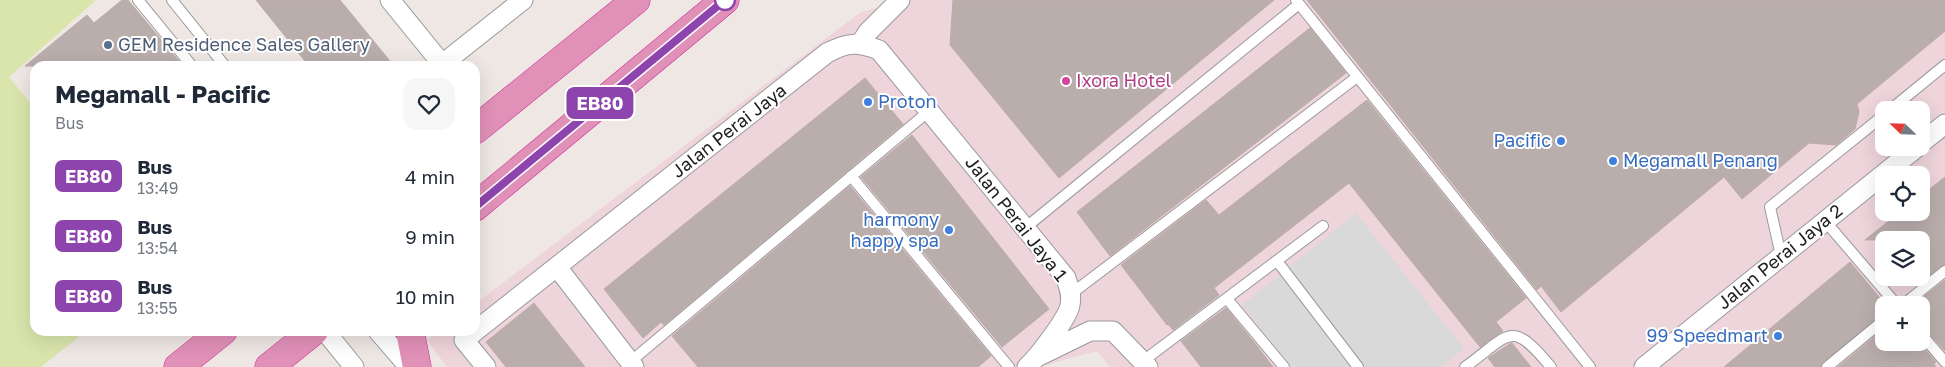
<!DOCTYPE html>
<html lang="en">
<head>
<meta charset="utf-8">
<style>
  :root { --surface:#fff; --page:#f6f6f7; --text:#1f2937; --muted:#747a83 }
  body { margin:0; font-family:"Golos Text",sans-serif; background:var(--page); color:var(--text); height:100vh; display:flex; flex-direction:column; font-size:19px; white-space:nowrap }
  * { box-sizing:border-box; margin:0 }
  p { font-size:16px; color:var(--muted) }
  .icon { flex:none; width:28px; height:28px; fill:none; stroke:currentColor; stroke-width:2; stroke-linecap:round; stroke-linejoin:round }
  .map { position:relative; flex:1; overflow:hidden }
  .side { position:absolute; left:30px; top:61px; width:450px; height:275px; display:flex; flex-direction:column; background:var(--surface); border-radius:15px; box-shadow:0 5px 20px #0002 }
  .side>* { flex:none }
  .badge { padding:0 10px; border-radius:8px; font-size:18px; line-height:32px }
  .needle { width:32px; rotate:293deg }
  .tools { position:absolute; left:1875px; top:101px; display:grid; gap:10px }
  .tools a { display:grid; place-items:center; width:55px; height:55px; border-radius:10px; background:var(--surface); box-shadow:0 5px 20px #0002; font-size:25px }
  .map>.badge { position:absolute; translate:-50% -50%; box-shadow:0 0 0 2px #fff }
  .round { display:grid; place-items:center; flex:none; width:52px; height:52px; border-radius:15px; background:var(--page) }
  .headline { display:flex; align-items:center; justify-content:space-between; height:85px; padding:0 25px }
  h1 { font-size:24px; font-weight:700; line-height:38px }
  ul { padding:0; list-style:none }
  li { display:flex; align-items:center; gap:15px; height:60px; padding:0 25px }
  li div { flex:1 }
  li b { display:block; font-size:19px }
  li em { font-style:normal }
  li .badge { min-width:55px; font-weight:700; text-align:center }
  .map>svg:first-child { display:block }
  .commercial { fill:#eed4db; fill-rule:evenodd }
  .grass { fill:#dae5ac }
  .parking { fill:#d9d9d9 }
  .building { fill:#baaead; stroke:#beaaa7 }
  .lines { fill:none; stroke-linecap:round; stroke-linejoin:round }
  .service-casing { stroke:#9a9a9a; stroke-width:12 }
  .minor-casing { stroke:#9a9a9a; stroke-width:21 }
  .motorway-casing { stroke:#cd2f97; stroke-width:29 }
  .service { stroke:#fff; stroke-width:10 }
  .minor { stroke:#fff; stroke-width:19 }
  .motorway { stroke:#e190b8; stroke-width:28 }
  .line-casing { stroke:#fff; stroke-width:11 }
  .line { stroke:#8e44ad; stroke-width:8 }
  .stop-dot { fill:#fff; stroke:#8e44ad; stroke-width:2.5 }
  .service-dot { fill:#5c6f8a; stroke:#fff; stroke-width:2 }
  .hotel-dot { fill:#d1479c; stroke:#fff; stroke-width:2 }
  .shop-dot { fill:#3f7fe0; stroke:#fff; stroke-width:2 }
  .labels { text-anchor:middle; stroke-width:4; stroke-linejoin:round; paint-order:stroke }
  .service-label { font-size:18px; fill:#4e5e75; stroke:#fff; text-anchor:start }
  .hotel-label { font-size:18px; fill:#b23c85; stroke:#fff; text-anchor:start }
  .shop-label { font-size:18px; fill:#366cbe; stroke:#fff; text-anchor:end }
  .street-label { font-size:18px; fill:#1d1d1d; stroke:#fff }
</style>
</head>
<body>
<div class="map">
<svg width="1945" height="367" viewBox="0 0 1945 367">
  <rect width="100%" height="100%" fill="#eee7e4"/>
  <!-- commercial -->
  <path class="commercial" d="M911 0H1945V367H1110L1097 351 1037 367H447L427 340 439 331H475V304L861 12ZM1884 110H1921V148H1884ZM1884 175H1921V212H1884ZM1884 240H1921V278H1884ZM1884 305H1921V342H1884Z"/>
  <!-- grass -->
  <path class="grass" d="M0 0H96L9 77 35 109V331H86L41 367H0Z"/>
  <!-- parking -->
  <path class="parking" d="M1356 213 1464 349 1441 367H1291L1242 305Z"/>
  <!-- building -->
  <path class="building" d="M122 0H128L183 66H25L87 15 94 23Z
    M256 0H340L394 66H309Z
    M953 0H1274L1059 178 950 45Z
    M1307 0H1945V31L1857 104 1859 112 1855 129 1836 145 1809 143 1742 199 1724 177 1561 312 1541 286 1537 290Z
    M1310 28 1346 73 1110 256 1077 212Z
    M865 78 903 124 664 325 661 322 643 338 604 289Z
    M1367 100 1526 298 1496 322 1503 331 1480 347 1349 183 1214 288 1219 295 1173 330 1168 324 1167 325 1121 265 1206 200 1219 215Z
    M912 135 1049 309 1002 347 861 177Z
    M1945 177V264L1921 281V240H1865L1900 212H1921V196Z
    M850 186 991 356 978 367H698L672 336Z
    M1850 262 1884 303V313L1823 362 1820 367H1724Z
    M1945 280V351L1926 330 1921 327V299Z
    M534 303 585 367H506L486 342Z
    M1226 308 1257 346 1273 367H1201L1181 341Z
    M1884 329V342H1916L1921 349V345L1936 362 1934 364 1936 367H1838Z
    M1511 343H1512L1531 367H1495L1488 358Z"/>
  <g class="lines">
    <!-- service casing -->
    <g class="service-casing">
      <path id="service" d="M138 0 192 66
        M172 0 225 66
        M1296 0 1590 367
        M1890 110 1945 65
        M851 176 1009 367
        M1825 221 1897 305
        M1025 228 1299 4
        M1781 256 1770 207 1884 115
        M1277 261 1358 367
        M1071 294 1357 77
        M1228 300 1284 367
        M1903 305 1945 271
        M1921 334 1945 362
        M1143 361 1323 226
        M630 362 929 111
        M1465 367C1511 334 1510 318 1551 367
        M1827 367 1884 320"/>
    </g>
    <!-- minor casing -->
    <g class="minor-casing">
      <path id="minor" d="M390 0 442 64
        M860 44 868 32 900 0
        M440 66 523 0
        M1921 143 1945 124
        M557 267 634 367
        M325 331 354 367
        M378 331 409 367
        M1039 356 1090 331H1113L1148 367
        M486 367 464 340 827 53C848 42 857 42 879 50L1066 278C1069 288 1072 295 1070 305 1068 318 1038 357 1027 367
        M1644 367 1916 148"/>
    </g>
    <!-- motorway casing -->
    <g class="motorway-casing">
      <path id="motorway" d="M475 130 636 0
        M475 207 725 0
        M410 331 417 367
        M178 367 223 331
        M269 367 314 331"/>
    </g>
    <!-- service -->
    <use href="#service" class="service"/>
    <!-- minor -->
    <use href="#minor" class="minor"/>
    <!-- motorway -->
    <use href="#motorway" class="motorway"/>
  </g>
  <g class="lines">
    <!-- line casing -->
    <g class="line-casing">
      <path id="line" d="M475 207 725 0"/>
    </g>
    <!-- line -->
    <use href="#line" class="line"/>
  </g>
  <!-- markers -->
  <circle class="stop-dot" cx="725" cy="0" r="10"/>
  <circle class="service-dot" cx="108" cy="45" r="5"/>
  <circle class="hotel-dot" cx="1066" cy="81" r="5"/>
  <g class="shop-dot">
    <circle cx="868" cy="102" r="5"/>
    <circle cx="1561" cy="141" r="5"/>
    <circle cx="1613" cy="161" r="5"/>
    <circle cx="949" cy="230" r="5"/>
    <circle cx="1778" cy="336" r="5"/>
  </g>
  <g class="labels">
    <!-- service labels -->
    <g class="service-label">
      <text x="118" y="51">GEM Residence Sales Gallery</text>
    </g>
    <!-- hotel labels -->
    <g class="hotel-label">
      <text x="1076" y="87">Ixora Hotel</text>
    </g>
    <!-- shop labels -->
    <g class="shop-label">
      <text x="878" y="108" text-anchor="start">Proton</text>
      <text x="1551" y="147">Pacific</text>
      <text x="1623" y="167" text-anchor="start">Megamall Penang</text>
      <text x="939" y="226">harmony<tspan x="939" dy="21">happy spa</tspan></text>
      <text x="1768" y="342">99 Speedmart</text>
    </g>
    <!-- street labels -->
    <g class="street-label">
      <text transform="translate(729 131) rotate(-38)" y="6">Jalan Perai Jaya</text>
      <text transform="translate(1016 219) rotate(52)" y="6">Jalan Perai Jaya 1</text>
      <text transform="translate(1780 257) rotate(-39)" y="6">Jalan Perai Jaya 2</text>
    </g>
  </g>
</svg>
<div class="tools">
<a><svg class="needle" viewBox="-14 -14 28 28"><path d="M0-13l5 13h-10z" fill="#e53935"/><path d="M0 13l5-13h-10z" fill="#747a83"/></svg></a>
<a><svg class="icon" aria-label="locate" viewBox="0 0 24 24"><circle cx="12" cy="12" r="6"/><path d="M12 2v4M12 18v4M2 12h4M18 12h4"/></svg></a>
<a><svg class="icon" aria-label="layers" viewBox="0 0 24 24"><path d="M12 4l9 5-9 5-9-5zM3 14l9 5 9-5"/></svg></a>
<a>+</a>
</div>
<b class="badge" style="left:600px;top:103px;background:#8e44ad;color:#fff">EB80</b>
<section class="side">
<div class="headline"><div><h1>Megamall - Pacific</h1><p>Bus</p></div><a class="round"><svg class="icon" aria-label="heart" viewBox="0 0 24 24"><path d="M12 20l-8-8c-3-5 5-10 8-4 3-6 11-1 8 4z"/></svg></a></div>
<ul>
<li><span class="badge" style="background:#8e44ad;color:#fff">EB80</span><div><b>Bus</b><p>13:49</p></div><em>4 min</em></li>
<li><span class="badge" style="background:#8e44ad;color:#fff">EB80</span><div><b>Bus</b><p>13:54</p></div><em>9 min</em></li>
<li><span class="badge" style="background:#8e44ad;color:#fff">EB80</span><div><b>Bus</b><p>13:55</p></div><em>10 min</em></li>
</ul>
</section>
</div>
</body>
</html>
